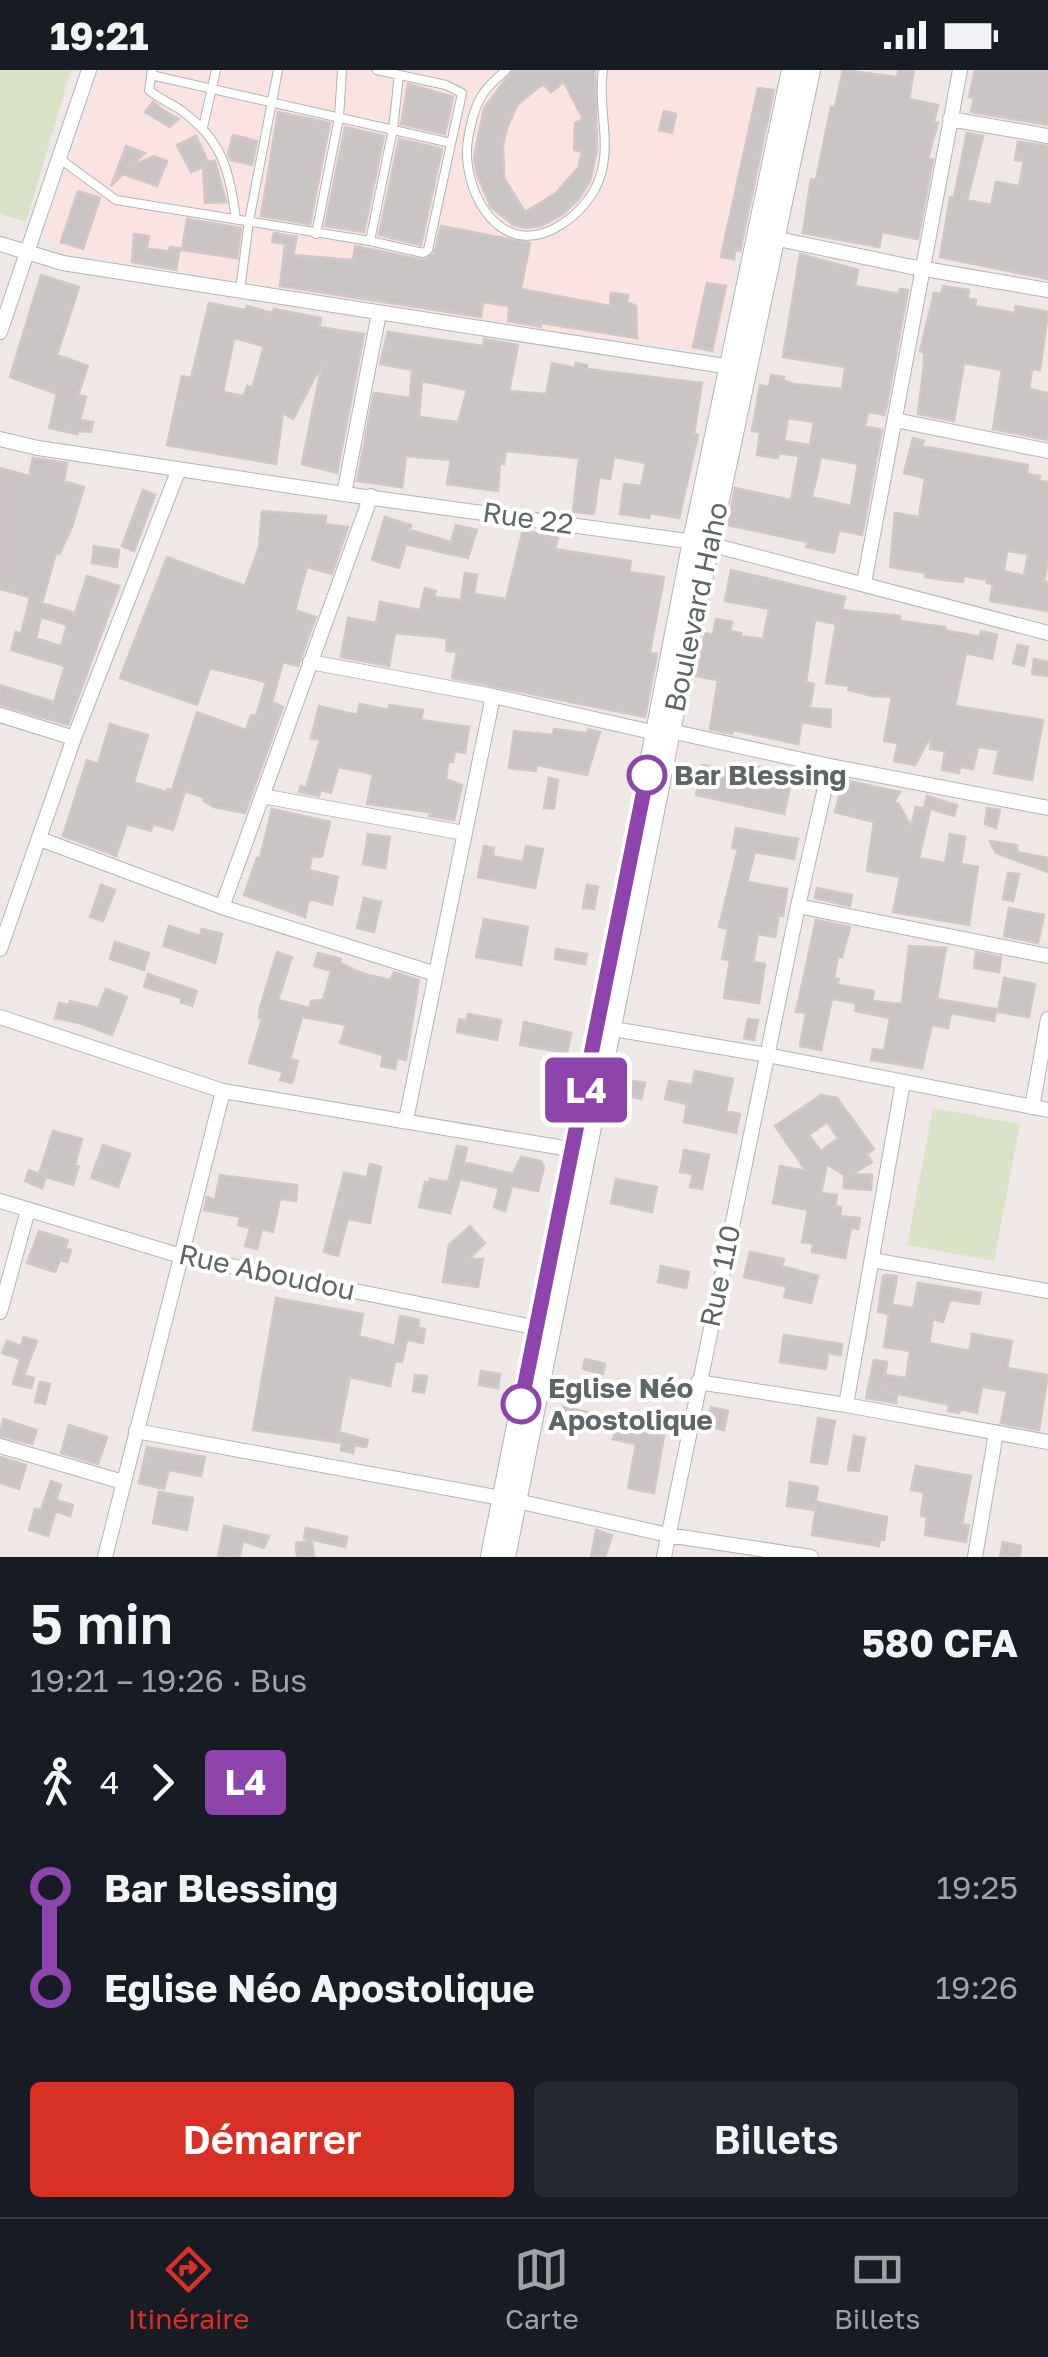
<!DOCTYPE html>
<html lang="fr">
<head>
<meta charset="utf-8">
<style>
  :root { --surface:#171b24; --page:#242831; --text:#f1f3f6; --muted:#9ea1a6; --line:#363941; --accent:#d93025 }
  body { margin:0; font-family:"Golos Text",sans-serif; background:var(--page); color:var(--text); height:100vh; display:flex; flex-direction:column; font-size:38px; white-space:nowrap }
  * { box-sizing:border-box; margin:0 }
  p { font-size:32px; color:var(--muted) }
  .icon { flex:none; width:55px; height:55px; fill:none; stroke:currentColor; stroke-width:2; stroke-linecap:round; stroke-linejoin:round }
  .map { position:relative; height:1487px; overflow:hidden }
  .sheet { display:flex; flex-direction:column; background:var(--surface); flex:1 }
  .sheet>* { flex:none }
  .badge { padding:0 20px; border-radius:8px; font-size:35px; line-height:65px }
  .map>.badge { position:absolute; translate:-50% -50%; box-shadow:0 0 0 5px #fff }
  .legs { display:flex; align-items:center; gap:15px; height:110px; padding:0 30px; font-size:32px }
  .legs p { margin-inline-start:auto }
  .head { display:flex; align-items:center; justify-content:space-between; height:170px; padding:0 30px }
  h1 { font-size:55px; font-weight:600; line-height:75px }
  .button { display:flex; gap:20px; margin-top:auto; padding:20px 30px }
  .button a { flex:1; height:115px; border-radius:10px; background:var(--accent); color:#fff; font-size:40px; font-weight:600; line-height:115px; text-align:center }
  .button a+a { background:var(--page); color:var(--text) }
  ul { padding:0 30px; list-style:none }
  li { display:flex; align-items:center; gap:35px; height:100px; font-size:38px }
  li i { display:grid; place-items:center; width:15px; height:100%; margin:0 12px; background:currentColor }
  li i::after { content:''; width:25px; height:25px; margin:-12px; border:8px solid; border-radius:50%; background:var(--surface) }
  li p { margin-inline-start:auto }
  li:first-child i { background:linear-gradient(#0000 50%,currentColor 0) }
  li:last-child i { background:linear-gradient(currentColor 50%,#0000 0) }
  .status { display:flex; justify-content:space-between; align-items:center; height:70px; padding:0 50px; background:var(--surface); direction:ltr }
  .status svg { height:28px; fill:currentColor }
  .menu { display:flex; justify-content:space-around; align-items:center; height:140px; border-top:2px solid var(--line); background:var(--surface); font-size:28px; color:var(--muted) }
  .menu a { display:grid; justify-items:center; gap:5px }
  .menu .selected { color:var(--accent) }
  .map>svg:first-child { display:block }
  .commercial { fill:#fae3e1 }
  .green { fill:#dae3c7 }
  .building { fill:#cac4c4; stroke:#d3c6c6; stroke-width:2.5; fill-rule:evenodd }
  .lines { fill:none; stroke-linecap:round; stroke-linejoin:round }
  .lane-casing { stroke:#b0b5b5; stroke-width:10 }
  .street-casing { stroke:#b0b5b5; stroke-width:16 }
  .secondary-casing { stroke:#afb6b5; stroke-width:22 }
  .lane { stroke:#fff; stroke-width:8 }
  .street { stroke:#fff; stroke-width:14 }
  .secondary { stroke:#fff; stroke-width:20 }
  .line-1-casing { stroke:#fff; stroke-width:22 }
  .line-1 { stroke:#8e44ad; stroke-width:15 }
  .stop-1-dot { fill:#fff; stroke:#8e44ad; stroke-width:5 }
  .labels { text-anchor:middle; stroke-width:8; stroke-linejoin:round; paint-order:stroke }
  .street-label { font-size:28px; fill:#5f6665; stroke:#fff }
  .stop-label { font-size:28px; font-weight:bold; fill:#5f6665; stroke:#fff; text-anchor:start }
</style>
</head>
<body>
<div class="status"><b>19:21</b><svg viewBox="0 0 49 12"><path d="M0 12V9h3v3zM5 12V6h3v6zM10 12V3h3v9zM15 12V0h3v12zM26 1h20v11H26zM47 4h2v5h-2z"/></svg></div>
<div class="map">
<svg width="1048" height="1487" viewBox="0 0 1048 1487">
  <rect width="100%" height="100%" fill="#efe8e7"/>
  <!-- commercial -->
  <path class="commercial" d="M104 0H773L717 282 529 259 59 182 44 160Z"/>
  <!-- green -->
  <path class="green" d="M0 0H71L26 152 0 144Z
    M933 1038 1020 1054 994 1191 907 1175Z"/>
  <!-- building -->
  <path class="building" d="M513 0H595L597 80 590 111 579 129 563 144 541 156 526 158 513 155 491 137 477 105 474 87 484 38ZM564 12 583 49 575 53 574 80 582 82 578 98 556 123 525 142 504 108 503 74 507 58 518 34 543 14 551 22Z
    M843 0 897 7 899 0H914L909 29 938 35 934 52 938 53 928 88 933 89 918 169 882 162 879 177 803 163 811 109 816 110 831 37H835Z
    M975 0H1048V55L971 42 974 28 969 27Z
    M408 14 453 27 445 64 401 54Z
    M758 18 774 20 740 181 735 180 734 189 721 187Z
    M153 32 163 40 179 49 170 57 145 42Z
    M664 41 676 44 672 63 659 60Z
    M278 42 330 53 310 154 261 146Z
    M345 57 384 66 364 162 325 156Z
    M967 63 983 66 967 130 991 135 996 112 1019 116 1024 91 1015 90 1018 72 1048 76V209L940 187 950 127H954Z
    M233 65 257 71 252 95 231 90 228 84Z
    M196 66 208 92 215 91 226 132 205 133 203 97 191 102 177 75Z
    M399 69 442 79 421 175 379 165Z
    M126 76 145 83 130 97 154 86 167 91 157 116 123 104 111 116Z
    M78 121 100 128 83 179 61 172Z
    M187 149 241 158 237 188 182 180Z
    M441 156 530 173 521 219 610 236 611 223 628 225 627 232 636 236 637 268 541 253V257L508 251 509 236 483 232 481 247 280 216 285 174 272 172 274 163 297 167 293 185 353 190 355 176 423 190 434 184Z
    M134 164 149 166 147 179 169 181 170 177 180 178 176 200 132 192Z
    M800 184 858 200 855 216 899 224 900 219 908 220 885 345 868 342 865 356 882 360 862 465 839 460 834 483 806 477 807 472 728 455 735 418 791 430 799 386 779 383 778 388 757 385 760 362 752 361 760 315 769 317 771 305 784 307 783 310 794 314 842 319 845 297 783 287ZM788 348 814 352 810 375 784 371ZM821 387 858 394 851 436 812 427Z
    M41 205 79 217 57 285 88 296 78 325 86 327 80 350 93 352 91 362 78 361 77 364 49 358 57 324 10 307Z
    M707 213 726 216 712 281 693 277Z
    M943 216 969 220 968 228 976 230 975 236 1015 243 1016 236 1048 242 1040 300 1032 299 1029 319 1048 323V370L993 359 1002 300 964 293 954 351 918 344 924 294V282L920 281 934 223 941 224Z
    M209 233 246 240 247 236 272 243 274 239 321 248 319 257 364 264 337 403 302 394 322 294 293 349 283 343 276 394 167 375 182 306 191 308ZM234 268 264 276 252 318 247 316 244 326 223 322Z
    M388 262 483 276 484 269 518 275 509 321 546 324 552 293 575 298 576 293 587 295V299L702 313 694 364 698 365 679 448 650 443 649 448 620 444 624 414 641 416 646 393 614 387 610 409 599 407 594 444 573 442 579 388 506 381 504 394 500 393 498 421 447 414 451 390 406 386 402 417 357 411 374 323 410 328 412 300 380 294ZM422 311 467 320 458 352 419 347Z
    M913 368 924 371 922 376 1028 395 1027 404 1040 406 1039 411 1048 412V492L1044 511 1048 512V541L990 531 993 514 987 513V510L964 506 963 512 944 510 925 507 926 503 890 497 895 443 919 447 925 408 904 403ZM1007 481 1028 484 1024 506 1004 501Z
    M33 388 67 393 64 411 84 417 72 457 59 484 56 483 42 533 75 543 87 506 119 516 68 655 0 635V615L54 632 65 596 11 580 16 562 21 564 30 527 0 519V398L29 406ZM41 547 67 555 61 576 36 568Z
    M143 420 155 425 134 481 122 476Z
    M262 441 326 446 325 454 348 457 332 504 307 497 295 540 316 547 298 596 283 592 272 632 283 637 245 743 214 737 204 731 205 728 185 721 173 760 153 754 151 761 127 754 116 786 63 766 87 690 98 694 110 654 148 665 134 712 166 722 168 719 172 720 197 642 246 660 251 645 256 646 266 612 210 598 197 635 120 608 167 487 245 516 259 477Z
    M385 447 411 455 410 460 451 472 456 455 477 460 468 488 406 474 399 498 372 490Z
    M523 460 558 468 555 479 631 491 629 502 664 507 650 582 657 584 645 647 452 608 457 582 446 581 447 568 395 563 389 596 341 587 348 548 376 553 380 532 420 540 425 518 436 521 434 527 461 530 465 503 477 505 474 524 506 529Z
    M94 476 119 480 117 497 92 493Z
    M731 500 845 527 842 540 900 546V551L945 557V560L980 567 981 561 997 565 992 589 966 583 955 636 1043 650 1032 710 994 703 999 680 978 677 973 699 960 697 959 703 942 700 945 681 930 679 932 664 915 695 894 691 898 673 884 671 892 627 873 626 848 620 849 616 826 613 836 554 815 550 806 612 814 614 810 638 831 640 830 657 802 652 798 674 733 660 732 664 710 659 718 610 696 606 705 563 713 565 716 549 732 552 730 561 741 563 740 566 763 569 769 539 725 531Z
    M1018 575 1028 577 1024 596 1013 593Z
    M1034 589 1048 592V606L1032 604Z
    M360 634 389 640V635L423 640 421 650 469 657 465 683 455 681 453 692H448L446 709 462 715 454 750 429 746 430 742 367 734 373 704 338 697 331 723 321 720 319 726 299 722 301 716 306 718 320 670 311 668 319 636 357 645Z
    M554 659 587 663 588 659 600 662 587 705 537 695 536 701 509 698 514 661 553 665Z
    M702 695 726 699 725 704 748 708 750 695 812 706 810 715 791 712 784 744 696 725Z
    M549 708 558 710 554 739 544 738Z
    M844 710 900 722 894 732 898 733 911 756 916 737 930 740 919 788 945 793 950 764 965 767 961 794 978 797 969 855 893 842 900 807 867 801 874 752 835 742Z
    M927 726 957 735 954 746 924 737Z
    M987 738 1000 740 996 758 985 754Z
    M272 739 330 752 322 787 312 786 309 800 338 807 332 835 309 829 305 847 244 825 257 788H260Z
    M736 758 798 769 794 789 755 782 747 812 787 819 783 846 779 845 775 867 758 864 753 892 765 894 759 933 724 928 730 890 722 889 728 859 719 857 738 779 732 778Z
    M368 764 390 767 385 798 363 794Z
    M990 771 1017 775V782L1048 788V802L996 783Z
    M484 776 494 778 493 786 523 792 526 776 543 779 535 818 478 807Z
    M1008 803 1019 804 1013 831 1003 829Z
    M101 815 115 820 103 851 90 847Z
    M587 815 598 817 594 839 583 838Z
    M817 818 852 825 850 836 815 828Z
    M364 828 381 832 374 862 357 858Z
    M1009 838 1044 845 1038 873 1004 866Z
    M484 849 528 857 521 895 476 887Z
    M816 850 850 857 842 887 838 886 834 908 839 909 838 915 874 921 872 931 902 934 909 876 946 878 937 929 996 939 994 951 951 943 948 958 932 955 922 998 871 990 873 979 884 981 890 948 855 941 856 933 832 929 821 980 800 976 806 943 796 942Z
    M169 856 200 866 202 859 222 864 215 893 163 876Z
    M115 872 149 883 144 900 110 889Z
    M556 879 587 884 585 894 555 889Z
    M277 882 292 887 278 930 310 938 311 931 323 930 331 901 314 896 318 883 341 889 340 893 364 904 390 910 394 902 419 910 406 990 397 988 395 999 381 996 383 985 340 973 346 955 302 947 290 989 298 991 292 1013 280 1010 283 1002 249 993 262 949 259 948 260 938Z
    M976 882 1001 887 999 902 974 898Z
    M148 904 197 921 192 936 181 932 182 928 144 917Z
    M1004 908 1035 914 1029 947 998 942Z
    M106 919 127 927 112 965 80 953 55 948 59 933 69 935 70 931 98 938Z
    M468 944 501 950 497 970 457 962 459 949 466 951Z
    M748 949 758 950 754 970 744 968Z
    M524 952 571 963 567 983 520 975Z
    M695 1001 733 1009 726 1041 740 1044 736 1063 684 1052 687 1034 665 1029 669 1011 692 1015Z
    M628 1010 645 1013 641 1029 624 1025Z
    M821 1025 837 1028 874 1079 867 1084 872 1092 853 1104 872 1105 871 1120 844 1118V1105L827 1094 821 1123 837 1125 835 1136 841 1137 840 1146 860 1148 858 1159 851 1158 845 1188 812 1182 813 1174 802 1172 808 1140 773 1133 780 1096 806 1101 775 1056ZM827 1052 838 1068 821 1081 809 1065Z
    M53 1061 82 1069 75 1095 79 1096 73 1115 46 1107 42 1118 25 1111 29 1100 39 1104Z
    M103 1075 130 1084 118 1117 91 1108Z
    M457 1076 467 1078 464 1092 513 1104 521 1087 541 1091 544 1097 538 1121 512 1116 505 1141 494 1137 499 1118 460 1109 450 1143 419 1137 425 1112 429 1113 430 1109 448 1112Z
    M684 1080 709 1085 702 1119 690 1117 693 1104 680 1102Z
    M370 1094 381 1097 370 1153 348 1149 338 1186 324 1182 344 1103 367 1107Z
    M220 1105 297 1115 296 1131 280 1129 273 1162 262 1159 257 1179 245 1176 250 1158 238 1155 240 1147 204 1140 207 1127 215 1130Z
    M616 1109 657 1117 652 1142 611 1133Z
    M470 1156 485 1173 469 1189H483L478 1217 443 1212 449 1175Z
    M39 1161 68 1170 65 1178 71 1180 67 1192 60 1190 55 1202 27 1193Z
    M750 1182 784 1189 782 1196 818 1206 811 1233 784 1227 787 1217 744 1207Z
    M661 1196 689 1202 686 1218 658 1212Z
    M887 1205 897 1206 892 1235 913 1238 918 1213 981 1223 979 1234 950 1230 943 1252 933 1249 929 1273 970 1281 972 1264 1012 1271 1007 1298 1048 1305 1039 1360 1001 1353 1007 1321 982 1317 977 1343 960 1339 959 1343 948 1341 949 1335 884 1321 897 1325 896 1333 866 1328 874 1290 887 1292 885 1305 906 1308 910 1281 884 1277 889 1244 878 1242 883 1206Z
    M276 1228 363 1244 359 1266 395 1276 400 1246 419 1250 418 1258 425 1259 423 1273 407 1270 402 1292 395 1291 390 1316 350 1307 339 1362 368 1370 366 1377 355 1375 353 1383 341 1380 342 1373 253 1360Z
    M784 1265 842 1274 841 1285 828 1283 826 1299 780 1292Z
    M24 1267 37 1271 24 1305 34 1308 31 1318 13 1314 20 1289 2 1283 7 1271 21 1276Z
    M585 1289 605 1294 603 1304 583 1299Z
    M481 1301 500 1304 498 1318 479 1315Z
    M415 1305 427 1306 424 1323 413 1321Z
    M40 1312 50 1314 45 1334 35 1332Z
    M563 1337 631 1351 629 1360 664 1366 654 1423 628 1418 636 1374 613 1369 616 1360 561 1348Z
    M711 1337 728 1341 724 1360 707 1356Z
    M818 1348 835 1351 827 1394 811 1392Z
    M3 1349 37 1360 32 1374 0 1366Z
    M69 1355 107 1367 98 1394 61 1383Z
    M854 1366 865 1368 859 1401 848 1400Z
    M147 1377 205 1387 201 1406 169 1400 164 1419 139 1413Z
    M0 1387 26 1395 19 1419 0 1413Z
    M916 1396 971 1406 962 1454 969 1455 966 1472 925 1465 927 1447 921 1446 924 1422 911 1420Z
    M51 1411 61 1415 56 1430 73 1435 70 1446 56 1441 48 1466 29 1460 35 1439 41 1440Z
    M790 1412 818 1417 814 1440 787 1436Z
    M159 1422 193 1428 187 1460 153 1453Z
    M817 1432 887 1447 884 1470 880 1469 879 1476 812 1465Z
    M224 1456 269 1466 264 1478 243 1471 240 1487H218Z
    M306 1458 347 1467 345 1477 304 1468Z
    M596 1460 612 1465 605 1487H591Z
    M312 1471 314 1487H297L296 1473Z
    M1003 1472 1021 1476 1020 1487H1000Z"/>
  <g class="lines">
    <!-- lane casing -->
    <g class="lane-casing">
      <path id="lane" d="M506 0C494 11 483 20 477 35 471 50 466 73 467 88 471 140 510 189 562 154 578 144 594 126 600 107 612 71 597 36 603 0
        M152 1 149 20C159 29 171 33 182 41 223 71 229 100 236 149
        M151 5 451 73
        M203 57 216 0
        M60 89 116 130 370 171 423 183 428 180 462 23 446 15 377 0
        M316 164 339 48 342 0
        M370 171 393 59 399 5
        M240 220 249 151 278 0"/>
    </g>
    <!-- street casing -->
    <g class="street-casing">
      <path id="street" d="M950 49 1048 66
        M769 167 907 196 1048 220
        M0 174 63 193 731 297
        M0 262 89 0
        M895 350 1048 381
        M0 369 38 378 344 424 709 474 1048 563
        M344 424 379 243
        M864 513 960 0
        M310 592 493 626 656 663
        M0 645 74 668
        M670 661 830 696 1048 738
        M262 726 464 763
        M40 769 222 837 436 904
        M798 836 1048 886
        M222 837 371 426
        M0 879 74 668 179 399
        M0 947 223 1021 558 1077 573 1082
        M602 957 767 985 1048 1040
        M1032 1037 1048 949
        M406 1050 493 626
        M0 1131 181 1186 538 1258
        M872 1190 1048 1221
        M0 1242 28 1140
        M698 1312 846 1335 1048 1372
        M846 1335 903 1012
        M136 1361 517 1431 668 1465 811 1487
        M0 1376 123 1412
        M105 1487 223 1021
        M664 1487 798 836 830 696
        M975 1487 996 1363"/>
    </g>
    <!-- secondary casing -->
    <g class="secondary-casing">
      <path id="secondary" d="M632 787 693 471 792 0
        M586 1017 620 850
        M491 1487 527 1305
        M505 1487 670 661 810 0"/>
    </g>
    <!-- lane -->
    <use href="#lane" class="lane"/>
    <!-- street -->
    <use href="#street" class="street"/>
    <!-- secondary -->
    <use href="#secondary" class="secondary"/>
  </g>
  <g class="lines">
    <!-- line-1 casing -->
    <g class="line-1-casing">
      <path id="line-1" d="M521 1334 647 705"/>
    </g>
    <!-- line-1 -->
    <use href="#line-1" class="line-1"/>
  </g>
  <!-- markers -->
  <g class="stop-1-dot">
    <circle cx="647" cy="705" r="18"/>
    <circle cx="521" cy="1334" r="18"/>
  </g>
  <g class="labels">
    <!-- street labels -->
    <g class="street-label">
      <text transform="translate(528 448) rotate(8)" y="10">Rue 22</text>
      <text transform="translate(696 537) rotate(-78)" y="10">Boulevard Haho</text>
      <text transform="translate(267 1202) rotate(12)" y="10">Rue Aboudou</text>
      <text transform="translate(720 1206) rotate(-78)" y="10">Rue 110</text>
    </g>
    <!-- stop labels -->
    <g class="stop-label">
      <text x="674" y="715">Bar Blessing</text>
      <text x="548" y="1328">Eglise Néo<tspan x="548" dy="32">Apostolique</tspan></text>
    </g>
  </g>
</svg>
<b class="badge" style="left:586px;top:1020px;background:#8e44ad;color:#fff">L4</b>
</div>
<section class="sheet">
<div class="head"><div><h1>5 min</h1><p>19:21 – 19:26 · Bus</p></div><b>580 CFA</b></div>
<div class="legs"><svg class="icon" aria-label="walk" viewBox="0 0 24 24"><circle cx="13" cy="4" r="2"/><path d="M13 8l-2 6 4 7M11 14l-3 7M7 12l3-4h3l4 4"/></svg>4<svg class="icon" aria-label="forward" viewBox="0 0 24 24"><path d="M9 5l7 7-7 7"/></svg><b class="badge" style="background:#8e44ad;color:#fff">L4</b></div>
<ul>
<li><i style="color:#8e44ad"></i><b>Bar Blessing</b><p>19:25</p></li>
<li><i style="color:#8e44ad"></i><b>Eglise Néo Apostolique</b><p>19:26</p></li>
</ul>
<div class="button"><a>Démarrer</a><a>Billets</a></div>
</section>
<nav class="menu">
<a class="selected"><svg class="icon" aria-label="directions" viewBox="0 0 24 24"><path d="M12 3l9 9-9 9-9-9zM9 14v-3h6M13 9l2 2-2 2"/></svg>Itinéraire</a>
<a><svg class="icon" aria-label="map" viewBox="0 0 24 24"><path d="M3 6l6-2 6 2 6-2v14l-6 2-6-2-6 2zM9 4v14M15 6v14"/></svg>Carte</a>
<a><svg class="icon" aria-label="tickets" viewBox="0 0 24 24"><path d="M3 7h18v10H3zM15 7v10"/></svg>Billets</a>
</nav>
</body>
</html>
